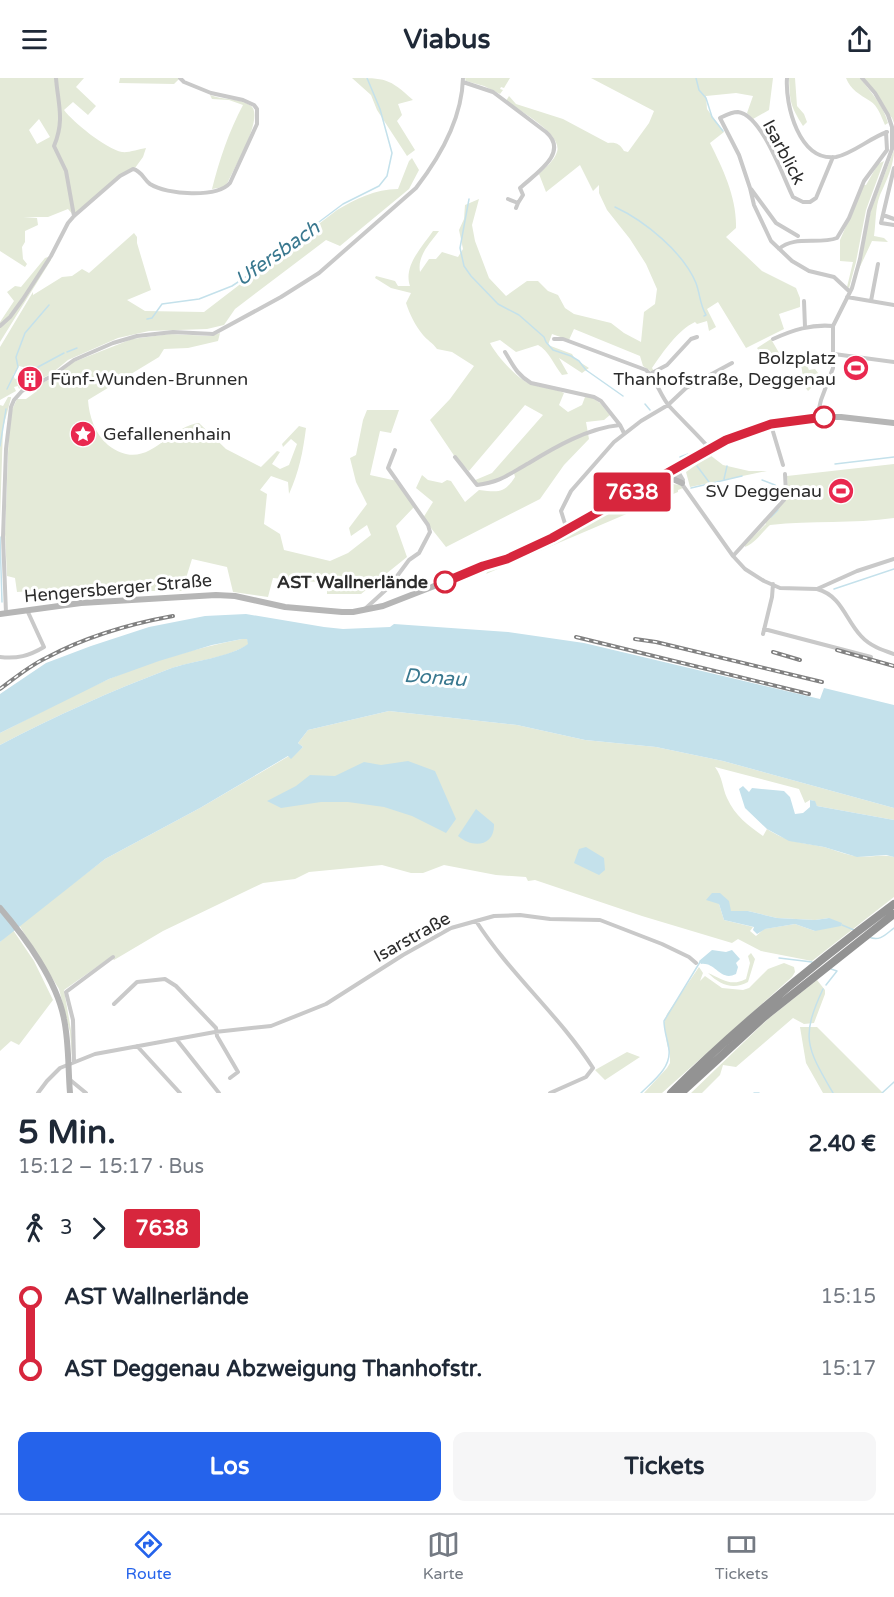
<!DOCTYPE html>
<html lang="de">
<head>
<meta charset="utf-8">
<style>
  :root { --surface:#fff; --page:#f6f6f7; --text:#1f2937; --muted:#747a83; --line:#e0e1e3; --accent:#2563eb }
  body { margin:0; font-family:"Varela Round",sans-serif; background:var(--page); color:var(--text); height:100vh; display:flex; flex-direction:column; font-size:22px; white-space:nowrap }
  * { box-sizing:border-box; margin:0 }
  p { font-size:20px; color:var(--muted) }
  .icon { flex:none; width:33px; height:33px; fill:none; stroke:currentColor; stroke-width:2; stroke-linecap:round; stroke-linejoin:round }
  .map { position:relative; height:1015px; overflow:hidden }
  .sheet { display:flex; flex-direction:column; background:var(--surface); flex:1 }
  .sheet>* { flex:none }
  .badge { padding:0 12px; border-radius:4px; font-size:21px; line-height:39px }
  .map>.badge { position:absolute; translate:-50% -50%; box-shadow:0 0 0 3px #fff }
  .legs { display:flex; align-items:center; gap:9px; height:66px; padding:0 18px; font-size:20px }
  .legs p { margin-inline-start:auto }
  .overview { display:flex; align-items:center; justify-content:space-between; height:102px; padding:0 18px }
  h1 { font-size:33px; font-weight:800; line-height:45px }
  .cta { display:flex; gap:12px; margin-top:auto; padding:12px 18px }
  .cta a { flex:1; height:69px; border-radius:12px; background:var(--accent); color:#fff; font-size:24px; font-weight:800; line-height:69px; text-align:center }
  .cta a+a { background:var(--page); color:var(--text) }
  ul { padding:0 18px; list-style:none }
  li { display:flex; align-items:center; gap:21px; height:72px; font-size:22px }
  li i { display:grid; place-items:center; width:9px; height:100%; margin:0 8px; background:currentColor }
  li i::after { content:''; width:15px; height:15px; margin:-8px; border:4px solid; border-radius:50%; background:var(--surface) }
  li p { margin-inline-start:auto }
  li:first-child i { background:linear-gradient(#0000 50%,currentColor 0) }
  li:last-child i { background:linear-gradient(currentColor 50%,#0000 0) }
  header { display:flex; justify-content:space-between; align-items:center; height:78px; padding:0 18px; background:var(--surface); font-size:27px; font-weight:800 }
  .menu { display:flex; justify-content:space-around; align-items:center; height:84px; border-top:2px solid var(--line); background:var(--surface); font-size:16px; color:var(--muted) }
  .menu a { display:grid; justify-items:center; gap:3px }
  .menu .on { color:var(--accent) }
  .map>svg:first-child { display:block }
  .green { fill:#e4ead8; fill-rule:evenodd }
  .water { fill:#c4e1eb }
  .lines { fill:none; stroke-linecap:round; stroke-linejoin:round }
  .stream { stroke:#c4e1eb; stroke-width:1.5 }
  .street { stroke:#c9c9c9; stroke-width:4 }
  .secondary { stroke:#b6b6b6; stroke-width:6 }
  .highway { stroke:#939393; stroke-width:8 }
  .rail-casing { stroke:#818181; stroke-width:4 }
  .rail { stroke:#fff; stroke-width:1.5; stroke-dasharray:4.5; stroke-linecap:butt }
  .line-1-casing { stroke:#fff; stroke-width:14 }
  .line-1 { stroke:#d7263d; stroke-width:9 }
  .stop-1-dot { fill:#fff; stroke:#d7263d; stroke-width:3 }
  .labels { text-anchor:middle; stroke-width:6; stroke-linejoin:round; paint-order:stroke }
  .street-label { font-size:18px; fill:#2c2c2c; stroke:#fff }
  .poi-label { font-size:18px; fill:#2c2c2c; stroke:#fff; text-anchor:end }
  .stop-label { font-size:18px; font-weight:bold; fill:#2c2c2c; stroke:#fff; text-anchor:end }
  .water-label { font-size:20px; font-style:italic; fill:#39788f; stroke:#fff }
</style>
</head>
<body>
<header><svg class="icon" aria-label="menu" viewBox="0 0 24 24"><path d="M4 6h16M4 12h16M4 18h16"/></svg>Viabus<svg class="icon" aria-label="share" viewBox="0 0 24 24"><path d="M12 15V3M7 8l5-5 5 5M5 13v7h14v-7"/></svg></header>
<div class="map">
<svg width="894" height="1015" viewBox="0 0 894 1015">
  <rect width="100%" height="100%" fill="#fff"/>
  <!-- green -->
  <path class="green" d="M0 0H84L76 9 96 28 88 37 73 24 64 32C73 44 106 71 122 74 128 75 139 71 146 70L143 79 135 90 120 98 74 138 68 131 48 139H23L37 140 38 147 25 153V164L22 169 23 181 27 186 25 189 0 173ZM39 41 50 59 37 66 29 52Z
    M120 0H180L174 6 119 5Z
    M352 0C385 0 389 0 413 22L398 26 402 37 397 43 415 72 407 78 377 32 371 17Z
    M465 0H510L504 10 501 9 500 11 503 12 500 16 484 8 466 3Z
    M591 0H773L769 32 753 41 747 35 753 18 736 15 706 18 707 31 724 54 710 65C723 91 737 120 736 150L726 159 762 193 796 210 800 220V229L779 236 784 251 746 270 718 224 707 231 716 249 709 253 707 243 697 246 695 244C678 252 663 274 652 290L654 293 652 294 643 288 640 278 574 251 569 262 552 256 548 267 572 276 575 281 589 290 582 295 559 280 568 296 562 297C554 287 549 273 538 267L516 274 500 262 490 265C495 276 519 303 531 306 542 310 553 310 564 315L559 327 568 334 582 327 585 319H591L600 325 610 337 604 342 586 344 589 361 564 387 540 421 446 469 423 440 433 424 416 410 422 397 428 402 442 405 447 402 451 403 465 424 479 412C498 414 504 416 515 399L514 395 507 400 477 407 473 403 492 395 543 337 525 327 469 393 455 379 430 342 450 321 474 288 452 274 437 271C433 265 427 262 423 257 415 247 410 237 406 225L411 215 391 210 375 200 376 198 395 203 398 208H410C403 188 422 169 433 153H439C430 165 417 178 420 194L429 181H436L442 174 458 179 463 171 459 152 464 141 465 127 479 121 472 147 475 163 489 200 506 218 527 203H538L548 213 558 217 565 230 574 236 611 245 624 255 641 264 644 234 655 226 657 211 646 186 630 161 607 132 599 115V107L593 113 580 87 546 114 539 96C545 90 554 83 557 74 563 56 520 33 506 23L509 18 516 26 563 41 608 65C616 64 620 66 624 73L628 74 649 45 654 33Z
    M789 0H795L797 28 804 36 807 44 803 48C790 27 790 24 789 0Z
    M846 0H860C871 14 883 27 888 45L885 47C881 38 878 28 870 23 859 16 851 12 846 0Z
    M862 0H894V45L892 40Z
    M210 17C222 22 238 20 250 27 266 37 234 90 228 104L224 109 212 111C219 83 229 53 243 27L229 22 212 21Z
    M894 72C894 87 886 104 880 117 875 130 876 145 874 158L884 160 888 164 872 163 858 193 871 132Z
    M412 80 419 92 409 111 340 168 326 162 235 231 224 247 207 251 149 253 118 260 68 282 51 296 32 305 34 292 19 288 13 297 15 301 18 300 19 307 21 309 19 311 18 308 14 309 16 313 0 322V269L33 214V217L62 199 72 198 82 191 89 195 134 155 137 159V165L151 212 127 222 145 233 204 234 337 132C356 121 375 111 398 111L409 83Z
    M884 83 866 132 856 184 849 210 847 209 853 184 840 183V162L864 107H866L878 86Z
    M51 178V182L0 264V244L14 223 7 214 15 208 21 209 45 180Z
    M220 255 218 263 188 270 164 271 159 279 88 322C89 338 95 356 108 367 147 397 166 349 199 345L226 371 261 389 277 373 280 374 272 386 280 391 289 387 297 366 291 361 283 369 282 366 299 348 306 350C303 374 299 394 289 416L288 404 271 398 260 412 267 416 264 446 280 456 284 472 330 483 348 475 371 457 367 447 351 458 349 450 367 426 356 404 350 380 356 377 363 342 367 332H399L391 355 380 353 370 397 397 403 414 429 396 448 407 479 361 516H327V505L273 500 268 519 233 514 227 489 192 481 182 513H143L109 517 108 508 17 514 15 500 7 498 5 456 9 350 11 334 17 321H26L37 313 33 308 49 302 71 285 132 261 170 256 211 258Z
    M771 261 782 280 769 288 757 270Z
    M799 275 802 278 822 280 825 277 829 279V282H824L820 285 819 283 810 281 807 288 809 292 815 291 818 295 817 298 813 297 811 304 812 306H810L811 310 808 313C800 302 805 287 796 277Z
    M8 319H11V320L3 350 0 442V327L3 328Z
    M710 377 723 387 749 393H767L690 409 686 394Z
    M894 386V440C853 446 812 442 770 447 761 455 757 464 745 469V466L766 446 763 442C781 428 789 422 787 398Z
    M666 405 680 407 683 410 678 412V414L486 496 490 490 568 457Z
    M242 561H247L249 566C226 581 194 582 169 591 111 613 55 638 0 667V655C36 637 72 617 109 601 151 583 197 570 242 561Z
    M389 633 517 647 585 662 656 669 723 683 894 730V742L817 728 814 723 810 722 805 725 799 711 715 689C723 700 722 709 727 720 735 738 748 747 763 758L767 751C789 765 800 764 824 769 835 772 846 777 856 778 869 780 881 776 894 779V819L812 883 761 873 738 861 732 865 642 838 535 802 528 803 526 799 496 797 444 787 423 795H411L382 787 309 794 295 801 263 805 163 853 114 882 111 879 64 912 72 958V979L70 954 59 911 19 847 105 781 200 730 289 678 291 680 303 669 298 665 308 652ZM719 826 731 833H748L777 840 815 842 829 840 815 853 795 846 764 851 756 858 750 853 753 849 724 842Z
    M13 852 34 883 53 922 19 967 11 963 0 973V864Z
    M751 875 755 881 748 904C733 912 720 907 708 895 722 901 731 909 746 901L750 885 748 878Z
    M784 885 794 889 795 894 792 899 662 1015H644L667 990 670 985V977L667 966 664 945 667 936 699 889 703 895 700 903 705 898 722 910 743 912 749 910 768 891Z
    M817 902 825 912V916L814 945 804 946 793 940 736 989 723 987 720 997 702 1015H691L768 941Z
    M800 949H817L883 1015H823L806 985Z
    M627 974 640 979 605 1002 595 992Z"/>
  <!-- water -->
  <path class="water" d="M246 536 324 549 343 551 390 549 394 546 508 554 584 565 820 621 824 610 894 627V730L723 683 656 669 585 662 517 647 389 633 308 652 298 665 303 669 291 681 288 678 200 730 105 781 0 864V667C55 638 111 613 169 591 191 583 231 579 248 566L247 561H242L212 567 159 583 109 601 0 655V616L46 585 91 568 149 549 205 538Z
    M408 683 435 693 456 741 446 755 412 738 384 729 348 724H321L281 730 267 723 296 708 310 697 335 698 364 684 381 687Z
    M743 708 749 714 752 710 784 713 790 719 795 736 803 735 810 729V722L815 723 817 728 894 742V779L886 777 857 779 824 769 789 763 767 751 745 730 739 711Z
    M476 731 494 746C495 768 473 771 458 758Z
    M586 769 604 780 605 792 599 797 574 785 579 771Z
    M712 815H720L729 823 731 833H748L777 840 815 842 829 840 842 845 841 848 815 853 795 846 765 851 757 856 753 852 754 849 724 842 719 826 706 822Z
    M712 872 726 874 732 872 740 881 736 885 738 889 736 896C720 904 716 884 701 886L699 883Z"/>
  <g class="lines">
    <!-- stream -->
    <path class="stream" d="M696 0 699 12 706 20 712 39 723 53
      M469 121 460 170 464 188 471 198 498 226 519 237 544 259 546 264 553 272 571 278 579 283 586 292 623 318
      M615 129C645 143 683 174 696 205 700 216 700 227 706 237L704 238
      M147 241 152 240 162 226 199 221 232 208 282 175 315 147 343 126 379 108 387 98 392 75 380 31 367 0
      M67 274 77 270
      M33 303V295L38 289 64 275
      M7 311 18 289 16 279 25 255 49 227
      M645 326 650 332
      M0 368 6 331
      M680 379 688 376
      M694 384V385
      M835 386 894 379
      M697 388 709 404
      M724 401 727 388
      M762 402 775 407 783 413
      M691 410 742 398
      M771 439 778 432
      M0 459 2 524
      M834 511 894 491
      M842 847 854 852
      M869 859C880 864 886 856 894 850
      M779 880 812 884
      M826 907 837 893 831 891
      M823 911C800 960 807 970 833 1015
      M641 1015C653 1003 671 990 669 972 668 962 664 954 664 943L700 884
      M754 1015H759
      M882 1015 894 1004"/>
    <!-- street -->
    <path class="street" d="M56 0C58 26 65 42 54 68L66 93 74 138
      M787 0C785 27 799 84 836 79 852 76 870 60 887 54
      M463 4 493 14 546 54C570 75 535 96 520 110L523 117 518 125
      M833 79 816 120 810 124H803L793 119C783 99 762 37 738 34 731 34 726 37 720 40L739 77 750 110 754 127 771 163 792 183 809 193 834 199 850 214
      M894 90 881 145 894 147
      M751 111 776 145 798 158
      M508 121 518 125 516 130
      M883 137 894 141
      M779 171C794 157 819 167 837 160L849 140 864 103 887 72 886 54
      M847 219 894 227
      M804 223 805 249
      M871 223 878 186
      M0 248 10 239 23 221 51 178 68 145 74 138 120 98 133 91C142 93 143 101 150 106 167 117 217 120 230 105L257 46V31L254 27 243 22 211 15 184 4 180 0
      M554 261H563L646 292C657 302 660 318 670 329 683 343 697 356 710 371
      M773 261C793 252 811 246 833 248
      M505 274C513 287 517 297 531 305L594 319 601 323 620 347
      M834 276 894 284
      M650 296 667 287 691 261 697 259
      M817 339 821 322 833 290V248L852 210 860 181 869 133 892 71V49L888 37 875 15 862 0
      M771 347 783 387
      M455 379 477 407C501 404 509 396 529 385 555 369 588 350 620 347L624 355
      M676 390 683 402 682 405
      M672 392 733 478 745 491 764 503 780 510 817 511 857 493 894 481
      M567 452 561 433 571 413 614 364 641 343 668 327 686 310 732 285
      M733 478 784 422 786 415 785 396
      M817 511C842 518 845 541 861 558 870 568 882 572 894 576
      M366 530 389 509 409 482 419 475 430 454 428 447 388 390 395 372
      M6 535 3 459 6 371 11 329 14 322 22 313 52 298 74 282 113 265 137 258 173 254 213 256 281 219 319 195 416 110C440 79 462 40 463 0
      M764 551 871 579
      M763 556 772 519 773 506
      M0 579C17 581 29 578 44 569L27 532
      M476 843C510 896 559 937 593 990L586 999 550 1015
      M114 926 137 904 165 901 176 908 216 950 217 958 238 994 230 1000
      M177 962 219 1015
      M137 968 180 1015
      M74 984 73 942 66 914 113 879
      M69 1001 86 1015
      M38 1015 47 1003 60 990 95 976 215 954 271 948 326 926 403 877 451 850 494 838 520 837 550 841 600 842 662 866 689 879 696 885"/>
    <!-- secondary -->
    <path class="secondary" d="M660 403 668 399 682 405
      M0 536 81 525 216 517 235 518 285 529 342 534H353L383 528 532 470 701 375 749 353 771 346 817 339H841L894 345
      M0 830C25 859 57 903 64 941 69 965 68 991 70 1015"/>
    <!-- highway -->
    <path class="highway" d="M671 1015C740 946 815 885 894 826
      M681 1015 764 939 894 836"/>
    <!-- rail casing -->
    <g class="rail-casing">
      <path id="rail" d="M576 559 809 616
        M635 561 656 564 822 604
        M837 572 894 588
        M773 574 800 582
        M0 611C15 600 29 588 46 580 85 559 129 546 173 538"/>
    </g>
    <!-- rail -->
    <use href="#rail" class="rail"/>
  </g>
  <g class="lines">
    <!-- line-1 casing -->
    <g class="line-1-casing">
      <path id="line-1" d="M445 504 483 488 507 481 552 460 726 362 771 346 824 339"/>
    </g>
    <!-- line-1 -->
    <use href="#line-1" class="line-1"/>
  </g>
  <!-- icons -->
  <defs>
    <g id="stadium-disc" transform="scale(1.35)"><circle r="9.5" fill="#e9284f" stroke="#fff"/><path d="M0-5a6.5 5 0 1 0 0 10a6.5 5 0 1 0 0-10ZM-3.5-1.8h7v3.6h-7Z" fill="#fff"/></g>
    <g id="building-disc" transform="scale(1.35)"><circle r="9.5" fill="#e9284f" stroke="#fff"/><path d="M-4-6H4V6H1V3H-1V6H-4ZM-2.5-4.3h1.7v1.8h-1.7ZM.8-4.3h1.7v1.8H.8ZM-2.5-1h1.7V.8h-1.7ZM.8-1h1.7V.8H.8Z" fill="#fff"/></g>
    <g id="sight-disc" transform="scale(1.35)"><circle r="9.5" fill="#e9284f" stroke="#fff"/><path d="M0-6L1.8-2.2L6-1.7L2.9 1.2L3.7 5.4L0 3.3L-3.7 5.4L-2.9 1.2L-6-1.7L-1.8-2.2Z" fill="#fff"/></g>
  </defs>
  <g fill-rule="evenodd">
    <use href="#stadium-disc" x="856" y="290"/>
    <use href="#building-disc" x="30" y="301"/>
    <use href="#sight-disc" x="83" y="356"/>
    <use href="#stadium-disc" x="841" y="413"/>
  </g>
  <!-- markers -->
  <g class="stop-1-dot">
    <circle cx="824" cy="339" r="10"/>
    <circle cx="445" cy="504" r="10"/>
  </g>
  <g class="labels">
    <!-- street labels -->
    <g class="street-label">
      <text transform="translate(784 74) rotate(62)" y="6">Isarblick</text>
      <text transform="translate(118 510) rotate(-5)" y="6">Hengersberger Straße</text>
      <text transform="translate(412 859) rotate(-29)" y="6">Isarstraße</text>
    </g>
    <!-- poi labels -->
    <g class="poi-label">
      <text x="836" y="286">Bolzplatz<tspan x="836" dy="21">Thanhofstraße, Deggenau</tspan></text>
      <text x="50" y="307" text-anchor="start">Fünf-Wunden-Brunnen</text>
      <text x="103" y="362" text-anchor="start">Gefallenenhain</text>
      <text x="822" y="419">SV Deggenau</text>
    </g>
    <!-- stop labels -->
    <g class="stop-label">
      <text x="428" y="510">AST Wallnerlände</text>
    </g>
    <!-- water labels -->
    <g class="water-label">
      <text transform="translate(277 175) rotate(-35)" y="7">Ufersbach</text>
      <text transform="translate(435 599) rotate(4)" y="7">Donau</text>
    </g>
  </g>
</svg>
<b class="badge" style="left:632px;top:414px;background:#d7263d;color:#fff">7638</b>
</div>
<section class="sheet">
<div class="overview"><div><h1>5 Min.</h1><p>15:12 – 15:17 · Bus</p></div><b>2.40 €</b></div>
<div class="legs"><svg class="icon" aria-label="walk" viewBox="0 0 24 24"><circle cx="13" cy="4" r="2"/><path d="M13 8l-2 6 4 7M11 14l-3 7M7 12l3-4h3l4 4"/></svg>3<svg class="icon" aria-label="forward" viewBox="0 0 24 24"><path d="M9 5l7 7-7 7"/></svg><b class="badge" style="background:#d7263d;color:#fff">7638</b></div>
<ul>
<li><i style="color:#d7263d"></i><b>AST Wallnerlände</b><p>15:15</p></li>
<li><i style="color:#d7263d"></i><b>AST Deggenau Abzweigung Thanhofstr.</b><p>15:17</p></li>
</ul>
<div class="cta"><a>Los</a><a>Tickets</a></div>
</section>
<nav class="menu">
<a class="on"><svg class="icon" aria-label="directions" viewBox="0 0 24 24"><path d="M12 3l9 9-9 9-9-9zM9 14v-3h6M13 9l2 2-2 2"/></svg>Route</a>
<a><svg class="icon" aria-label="map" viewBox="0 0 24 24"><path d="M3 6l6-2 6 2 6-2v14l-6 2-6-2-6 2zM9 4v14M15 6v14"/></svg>Karte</a>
<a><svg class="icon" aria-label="tickets" viewBox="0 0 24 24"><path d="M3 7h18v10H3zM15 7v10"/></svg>Tickets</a>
</nav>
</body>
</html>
